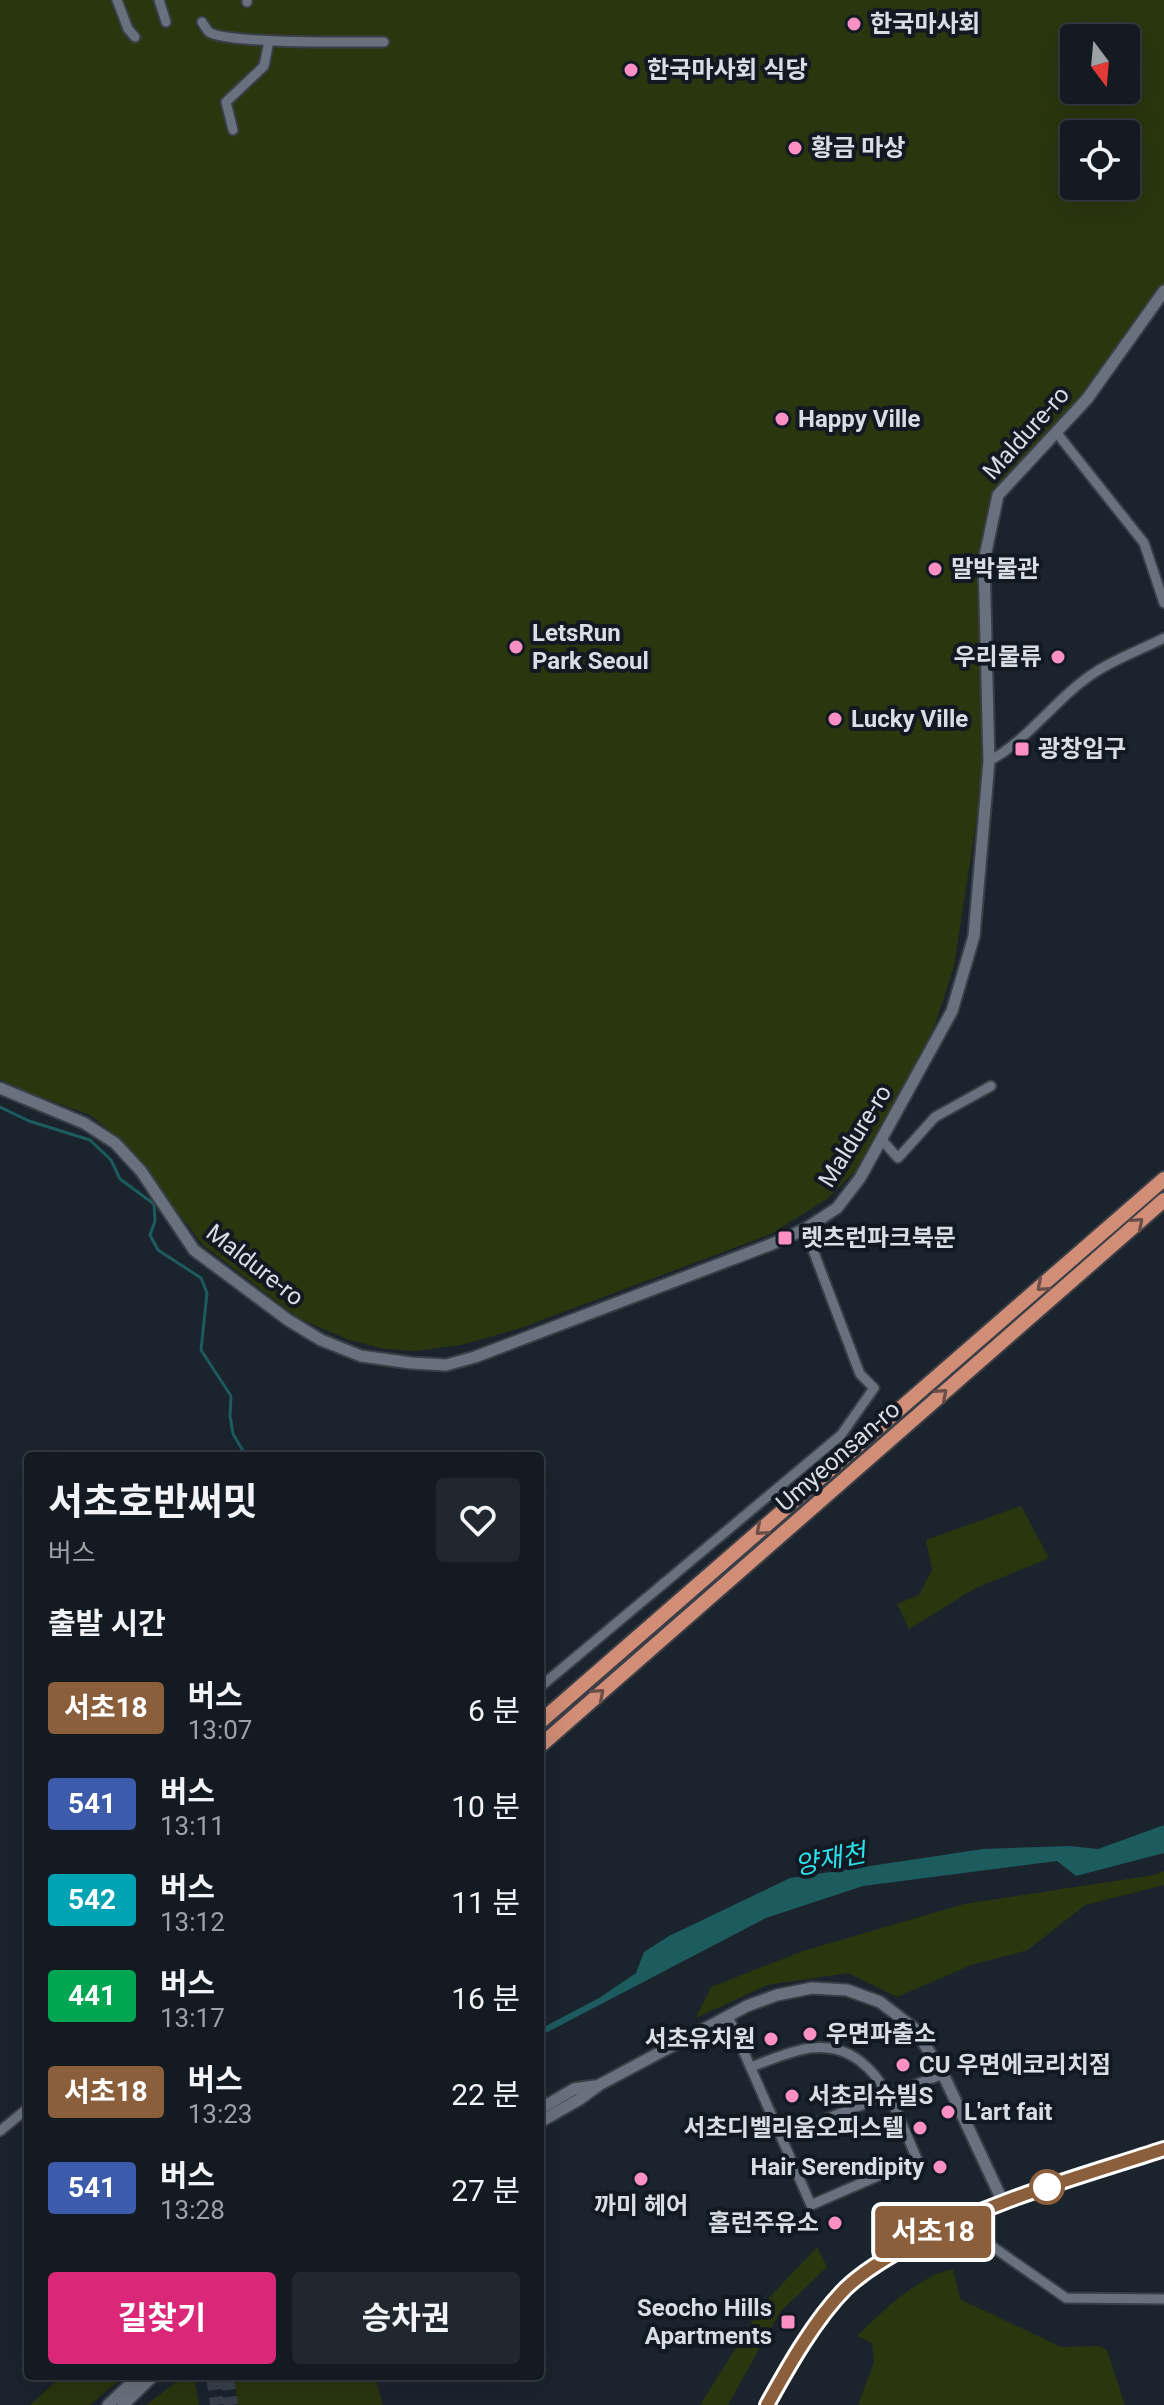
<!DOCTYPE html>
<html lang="ko">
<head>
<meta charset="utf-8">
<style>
  :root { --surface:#141a22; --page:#21272f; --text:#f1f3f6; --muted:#9da1a5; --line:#333840; --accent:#db2777 }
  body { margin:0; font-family:Roboto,"Noto Sans KR",sans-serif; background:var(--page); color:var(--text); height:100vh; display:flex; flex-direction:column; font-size:30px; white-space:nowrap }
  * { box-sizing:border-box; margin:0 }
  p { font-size:26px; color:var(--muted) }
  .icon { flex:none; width:44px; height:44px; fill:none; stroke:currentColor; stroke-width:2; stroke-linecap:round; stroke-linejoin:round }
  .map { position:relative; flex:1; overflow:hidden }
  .panel { position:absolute; left:24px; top:1452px; width:520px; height:928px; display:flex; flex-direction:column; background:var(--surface); border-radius:8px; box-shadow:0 8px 32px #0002,0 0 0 2px var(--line) }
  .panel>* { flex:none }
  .badge { padding:0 16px; border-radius:6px; font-size:28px; line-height:52px }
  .needle { width:52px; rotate:164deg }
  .buttons { position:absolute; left:1060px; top:24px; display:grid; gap:16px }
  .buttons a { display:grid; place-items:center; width:80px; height:80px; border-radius:8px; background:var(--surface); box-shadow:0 8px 32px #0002,0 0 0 2px var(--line); font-size:40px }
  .map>.badge { position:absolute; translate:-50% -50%; box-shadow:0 0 0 4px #fff }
  h2 { padding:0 24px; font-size:30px; line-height:72px }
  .round { display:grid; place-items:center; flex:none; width:84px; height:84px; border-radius:8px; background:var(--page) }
  .head { display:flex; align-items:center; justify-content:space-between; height:136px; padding:0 24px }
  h1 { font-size:38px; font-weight:700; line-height:60px }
  .cta { display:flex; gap:16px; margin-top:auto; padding:16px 24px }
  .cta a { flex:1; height:92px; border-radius:8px; background:var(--accent); color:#fff; font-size:32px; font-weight:700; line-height:92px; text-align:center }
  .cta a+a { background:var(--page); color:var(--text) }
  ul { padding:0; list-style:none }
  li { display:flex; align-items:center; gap:24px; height:96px; padding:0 24px }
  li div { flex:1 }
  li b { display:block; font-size:30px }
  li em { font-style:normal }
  li .badge { min-width:88px; font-weight:700; text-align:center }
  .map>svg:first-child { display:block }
  .green { fill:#2a360e; fill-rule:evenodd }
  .water { fill:#1c5b5e }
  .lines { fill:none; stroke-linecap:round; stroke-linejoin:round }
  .stream { stroke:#1c5b5e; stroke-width:3 }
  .trunk-tunnel { stroke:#383f49; stroke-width:14; stroke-dasharray:14 7; stroke-linecap:butt }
  .minor-casing { stroke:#393e47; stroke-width:13 }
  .tertiary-casing { stroke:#393e47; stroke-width:15 }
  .primary-casing { stroke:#393e47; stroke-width:18 }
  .trunk-casing { stroke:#393e47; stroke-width:18 }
  .minor { stroke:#68717d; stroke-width:9 }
  .tertiary { stroke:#68717d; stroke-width:11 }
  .primary { stroke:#b78677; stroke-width:14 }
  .trunk { stroke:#d18d75; stroke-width:14 }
  .oneway { stroke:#684d48 }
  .line-casing { stroke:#fff; stroke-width:18 }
  .line { stroke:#8b5e3c; stroke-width:12 }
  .poi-dot { fill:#fc8fc3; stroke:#121923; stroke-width:3 }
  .stop-dot { fill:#fff; stroke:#8b5e3c; stroke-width:4 }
  .labels { text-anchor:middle; stroke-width:8; stroke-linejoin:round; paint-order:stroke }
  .poi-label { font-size:24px; font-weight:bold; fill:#d9dee5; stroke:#121923; text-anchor:start }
  .street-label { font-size:24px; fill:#d9dee5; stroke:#121923 }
  .water-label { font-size:26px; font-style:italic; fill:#2ce1ea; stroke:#121923 }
</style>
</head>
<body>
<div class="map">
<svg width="1164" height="2405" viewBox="0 0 1164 2405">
  <rect width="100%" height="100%" fill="#1b232d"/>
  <!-- green -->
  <path class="green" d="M0 0H1164V283L1082 395 996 489 987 523 985 740 979 804 954 966 935 1025 865 1162 827 1199 771 1234 518 1329 461 1345 415 1351 385 1349 349 1340 298 1318 203 1245 121 1140 90 1115 21 1090 0 1079ZM1074 38H1126V90H1074ZM1074 134H1126V186H1074Z
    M1021 1506 1049 1558 974 1589 909 1629 897 1604 919 1595 932 1570 926 1540Z
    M1164 1871V1885L1085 1905 1028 1950 971 1965 897 1997 848 1973 767 1985 696 2018 711 1987 803 1951 964 1904 1154 1875Z
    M817 2247 827 2267 780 2312 728 2405H700L764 2303Z
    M953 2269 960 2299 1061 2347 1099 2346 1107 2350 1125 2405H858L874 2362 872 2343 857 2336C884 2310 917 2277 953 2269Z
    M62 2376H124L90 2405H30Z
    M184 2376H194L199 2405H146Z
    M234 2376H375L383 2405H238Z"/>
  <!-- water -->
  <path class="water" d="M1164 1825V1853L1076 1876 1057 1861 863 1886 766 1918 540 2036V2029L599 1998 636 1973 644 1952 669 1936 790 1878 983 1849 1070 1846 1098 1849Z"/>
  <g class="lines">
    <!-- stream -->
    <path class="stream" d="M0 1107 29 1121 90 1140 111 1160 120 1179 154 1204 155 1221 150 1235 158 1250 201 1278 207 1293 201 1350 231 1396 230 1416 233 1434 246 1456"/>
    <!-- trunk-tunnel -->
    <path class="trunk-tunnel" d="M213 2376 217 2405
      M227 2376 231 2405"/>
    <!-- minor casing -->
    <g class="minor-casing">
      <path id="minor" d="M117 0 128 29 135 37
        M159 0 166 22
        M247 0V2
        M202 22C204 25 206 29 209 32 227 44 355 42 384 42
        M233 130 226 102 264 66 269 41
        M1056 432 1144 543 1164 603
        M989 761C1030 739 1057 696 1097 671 1118 658 1142 649 1164 638
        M882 1140 898 1158 935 1117 991 1086
        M540 1687 841 1435 874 1388 860 1374 805 1229
        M728 2016 811 2205 917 2159C896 2112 876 2040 810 2048 790 2051 770 2060 751 2067
        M0 2131 28 2108
        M781 2136 943 2074
        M965 2217 993 2247 1066 2298 1164 2299"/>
    </g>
    <!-- tertiary casing -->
    <g class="tertiary-casing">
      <path id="tertiary" d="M0 1088 84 1123 115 1143 141 1171 194 1250 288 1320 321 1340 361 1356 411 1363 446 1365 475 1357 772 1244 805 1229 837 1208 860 1178 952 1011 974 936 989 761 984 561 998 495 1087 399 1164 291
        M540 2109 574 2089 594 2086
        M540 2122 580 2099 599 2085 747 2006 777 1995 812 1988 847 1990 880 2002 915 2029 943 2074 1003 2202
        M108 2405 139 2376
        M123 2405 153 2376"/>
    </g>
    <!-- primary casing -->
    <g class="primary-casing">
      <path id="primary" d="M767 2405C788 2367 815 2319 846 2288 865 2270 889 2256 912 2244 990 2200 1079 2177 1164 2149"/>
    </g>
    <!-- trunk casing -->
    <g class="trunk-casing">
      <path id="trunk" d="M540 1722 1164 1179
        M540 1746 1164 1200"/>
    </g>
    <!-- minor -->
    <use href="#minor" class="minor"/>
    <!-- tertiary -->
    <use href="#tertiary" class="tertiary"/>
    <!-- primary -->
    <use href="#primary" class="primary"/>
    <!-- trunk -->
    <use href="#trunk" class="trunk"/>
  </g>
  <!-- one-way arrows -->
  <defs><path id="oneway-chevron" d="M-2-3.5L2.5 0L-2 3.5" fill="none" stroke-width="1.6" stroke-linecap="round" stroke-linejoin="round" transform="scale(2)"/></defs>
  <g class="oneway">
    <use href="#oneway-chevron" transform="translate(1138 1223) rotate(-41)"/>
    <use href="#oneway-chevron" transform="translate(1042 1286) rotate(139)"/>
    <use href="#oneway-chevron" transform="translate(942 1394) rotate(-41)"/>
    <use href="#oneway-chevron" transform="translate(761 1530) rotate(139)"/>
    <use href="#oneway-chevron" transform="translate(599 1694) rotate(-41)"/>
  </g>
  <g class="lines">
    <!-- line casing -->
    <g class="line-casing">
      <path id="line" d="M767 2405C788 2367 815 2319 846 2288 865 2270 889 2256 912 2244 991 2200 1079 2177 1164 2149"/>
    </g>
    <!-- line -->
    <use href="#line" class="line"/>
  </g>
  <!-- markers -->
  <g class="poi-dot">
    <circle cx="854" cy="24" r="8"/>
    <circle cx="631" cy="70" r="8"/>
    <circle cx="795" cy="148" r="8"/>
    <circle cx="782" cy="419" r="8"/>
    <circle cx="935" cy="569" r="8"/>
    <circle cx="516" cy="647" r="8"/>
    <circle cx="1058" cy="657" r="8"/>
    <circle cx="835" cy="719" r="8"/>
    <rect x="1014" y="741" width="16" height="16" rx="4"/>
    <rect x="777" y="1230" width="16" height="16" rx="4"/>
    <circle cx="810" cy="2034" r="8"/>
    <circle cx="771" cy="2039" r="8"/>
    <circle cx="903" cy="2065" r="8"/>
    <circle cx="792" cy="2096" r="8"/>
    <circle cx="948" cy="2112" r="8"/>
    <circle cx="920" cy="2128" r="8"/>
    <circle cx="940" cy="2167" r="8"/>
    <circle cx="641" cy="2179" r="8"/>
    <circle cx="835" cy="2223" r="8"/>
    <rect x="780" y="2314" width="16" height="16" rx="4"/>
  </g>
  <circle class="stop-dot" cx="1047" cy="2187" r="16"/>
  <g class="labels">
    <!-- poi labels -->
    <g class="poi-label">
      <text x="870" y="32">한국마사회</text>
      <text x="647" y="78">한국마사회 식당</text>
      <text x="811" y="156">황금 마상</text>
      <text x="798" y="427">Happy Ville</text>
      <text x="951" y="577">말박물관</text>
      <text x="532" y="641">LetsRun<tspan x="532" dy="28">Park Seoul</tspan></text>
      <text x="1042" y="665" text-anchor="end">우리물류</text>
      <text x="851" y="727">Lucky Ville</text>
      <text x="1038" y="757">광창입구</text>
      <text x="801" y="1246">렛츠런파크북문</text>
      <text x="826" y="2042">우면파출소</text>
      <text x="755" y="2047" text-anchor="end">서초유치원</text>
      <text x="919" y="2073">CU 우면에코리치점</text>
      <text x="808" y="2104">서초리슈빌S</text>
      <text x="964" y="2120">L'art fait</text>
      <text x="904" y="2136" text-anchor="end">서초디벨리움오피스텔</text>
      <text x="924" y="2175" text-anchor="end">Hair Serendipity</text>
      <text x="641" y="2214" text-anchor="middle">까미 헤어</text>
      <text x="819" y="2231" text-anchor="end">홈런주유소</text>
      <text x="772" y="2316" text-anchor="end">Seocho Hills<tspan x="772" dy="28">Apartments</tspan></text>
    </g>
    <!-- street labels -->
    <g class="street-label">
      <text transform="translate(1026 433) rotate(-48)" y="8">Maldure-ro</text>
      <text transform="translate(855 1136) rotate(-58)" y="8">Maldure-ro</text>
      <text transform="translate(255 1265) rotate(38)" y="8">Maldure-ro</text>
      <text transform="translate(838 1456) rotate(-41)" y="8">Umyeonsan-ro</text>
    </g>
    <!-- water labels -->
    <g class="water-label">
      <text transform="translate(830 1859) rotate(-11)" y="9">양재천</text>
    </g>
  </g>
</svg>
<div class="buttons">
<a><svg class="needle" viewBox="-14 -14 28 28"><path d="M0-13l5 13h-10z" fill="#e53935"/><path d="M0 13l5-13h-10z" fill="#9da1a5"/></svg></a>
<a><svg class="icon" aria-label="locate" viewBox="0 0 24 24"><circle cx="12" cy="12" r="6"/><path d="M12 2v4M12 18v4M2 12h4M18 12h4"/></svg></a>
</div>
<b class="badge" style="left:933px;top:2232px;background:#8b5e3c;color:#fff">서초18</b>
<section class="panel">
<div class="head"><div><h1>서초호반써밋</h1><p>버스</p></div><a class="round"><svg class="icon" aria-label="heart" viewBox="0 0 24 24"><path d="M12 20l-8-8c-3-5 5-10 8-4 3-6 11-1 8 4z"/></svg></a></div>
<h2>출발 시간</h2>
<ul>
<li><span class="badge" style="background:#8b5e3c;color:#fff">서초18</span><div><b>버스</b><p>13:07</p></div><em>6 분</em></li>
<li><span class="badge" style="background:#3d5bab;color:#fff">541</span><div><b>버스</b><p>13:11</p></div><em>10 분</em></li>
<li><span class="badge" style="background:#00a3b4;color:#fff">542</span><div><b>버스</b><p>13:12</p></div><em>11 분</em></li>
<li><span class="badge" style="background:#00a651;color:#fff">441</span><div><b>버스</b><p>13:17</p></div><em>16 분</em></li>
<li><span class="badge" style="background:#8b5e3c;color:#fff">서초18</span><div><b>버스</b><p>13:23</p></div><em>22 분</em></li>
<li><span class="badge" style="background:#3d5bab;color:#fff">541</span><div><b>버스</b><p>13:28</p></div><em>27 분</em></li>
</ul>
<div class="cta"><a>길찾기</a><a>승차권</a></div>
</section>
</div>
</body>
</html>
